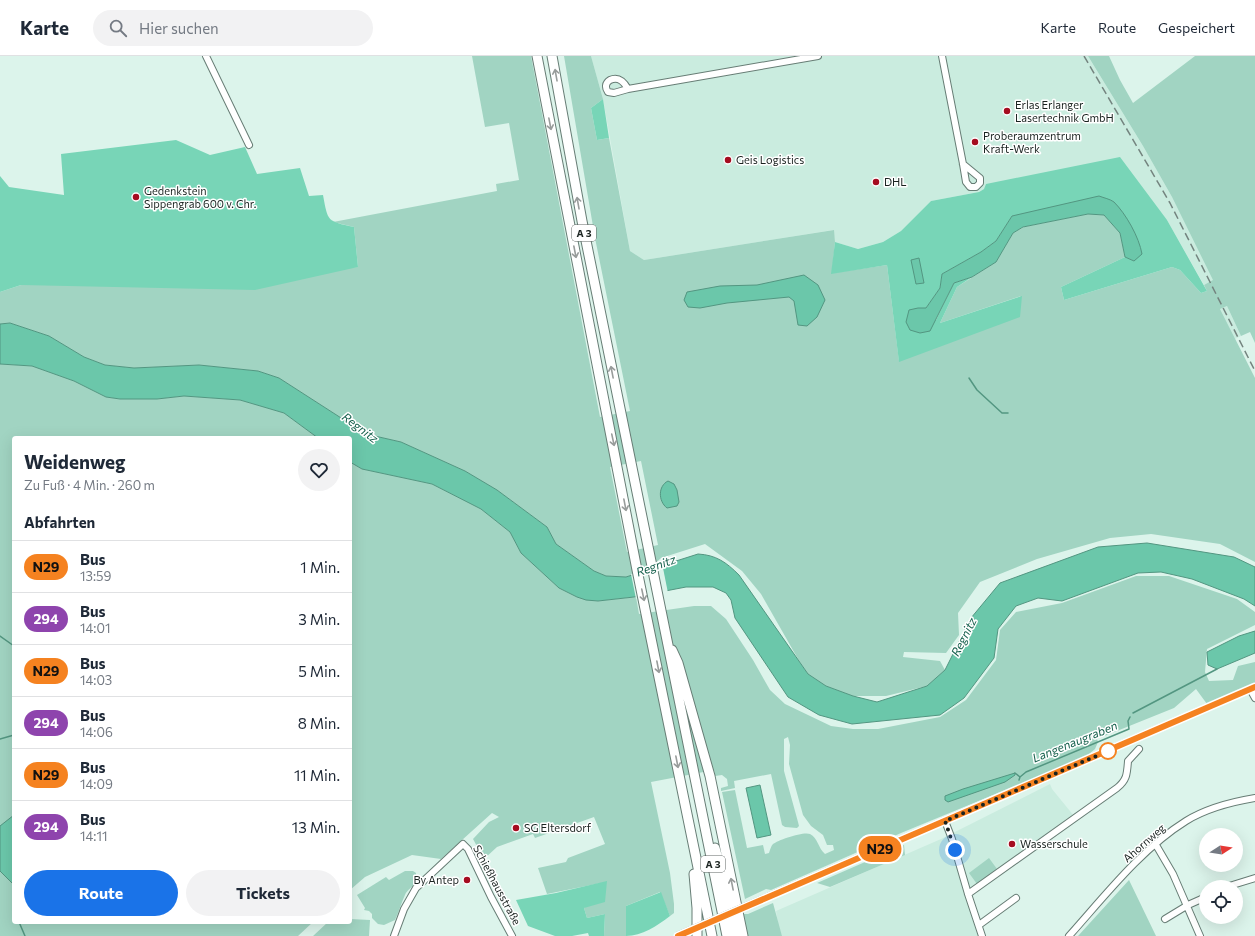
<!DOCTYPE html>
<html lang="de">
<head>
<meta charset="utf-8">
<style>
  :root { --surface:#fff; --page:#f2f2f3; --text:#1f2937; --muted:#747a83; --line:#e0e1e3; --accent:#1a73e8 }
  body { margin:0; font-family:Commissioner,sans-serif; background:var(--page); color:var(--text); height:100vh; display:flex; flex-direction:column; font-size:15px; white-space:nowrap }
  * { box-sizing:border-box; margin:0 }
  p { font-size:13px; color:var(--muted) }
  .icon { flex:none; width:22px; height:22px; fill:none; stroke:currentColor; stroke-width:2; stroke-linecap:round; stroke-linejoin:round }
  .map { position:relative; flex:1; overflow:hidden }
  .side { position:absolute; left:12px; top:380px; width:340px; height:488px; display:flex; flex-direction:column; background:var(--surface); border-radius:4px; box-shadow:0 4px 16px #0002 }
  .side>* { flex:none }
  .badge { padding:0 8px; border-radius:13px; font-size:14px; line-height:26px }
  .needle { width:26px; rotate:78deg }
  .controls { position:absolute; left:1199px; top:772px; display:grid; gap:8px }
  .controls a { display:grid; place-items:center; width:44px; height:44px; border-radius:50%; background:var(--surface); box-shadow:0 4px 16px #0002; font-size:20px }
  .you { position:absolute; width:20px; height:20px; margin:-10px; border:3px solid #fff; border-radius:50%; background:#1a73e8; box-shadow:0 0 0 6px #1a73e833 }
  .map>.badge { position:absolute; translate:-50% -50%; box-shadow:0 0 0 2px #fff }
  h2 { padding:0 12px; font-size:15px; line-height:36px }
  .round { display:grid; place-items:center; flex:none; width:42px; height:42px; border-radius:21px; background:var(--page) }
  .head { display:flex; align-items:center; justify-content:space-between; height:68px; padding:0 12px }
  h1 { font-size:19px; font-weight:700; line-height:30px }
  .button { display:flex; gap:8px; margin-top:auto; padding:8px 12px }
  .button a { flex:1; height:46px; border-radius:24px; background:var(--accent); color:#fff; font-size:16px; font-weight:700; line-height:46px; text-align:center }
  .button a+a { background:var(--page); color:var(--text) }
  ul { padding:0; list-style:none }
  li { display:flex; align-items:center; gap:12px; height:52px; padding:0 12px; border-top:1px solid var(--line) }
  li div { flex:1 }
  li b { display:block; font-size:15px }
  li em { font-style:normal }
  li .badge { min-width:44px; font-weight:700; text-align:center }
  header { display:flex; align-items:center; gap:24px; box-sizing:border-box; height:56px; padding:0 20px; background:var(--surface); border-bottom:1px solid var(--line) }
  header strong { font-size:19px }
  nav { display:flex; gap:22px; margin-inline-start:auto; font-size:14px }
  .search { width:280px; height:36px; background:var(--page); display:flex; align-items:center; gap:10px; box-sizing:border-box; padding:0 14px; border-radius:22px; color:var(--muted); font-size:15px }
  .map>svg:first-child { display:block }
  .built { fill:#caecdf }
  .green { fill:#a1d4c2; fill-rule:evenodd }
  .forest { fill:#78d5b7 }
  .water { fill:#6bc7aa; stroke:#539681 }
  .pier { fill:#dcf4eb }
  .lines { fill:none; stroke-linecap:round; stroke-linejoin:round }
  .stream { stroke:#539681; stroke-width:1.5 }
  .minor-casing { stroke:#677d75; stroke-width:8 }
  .highway-casing { stroke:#677d75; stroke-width:11 }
  .minor { stroke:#fff; stroke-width:6 }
  .highway { stroke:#fff; stroke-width:9 }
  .rail { stroke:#74847f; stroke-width:1.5; stroke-dasharray:8 4; stroke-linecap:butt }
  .minor-bridge-casing { stroke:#677d75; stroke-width:8; stroke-linecap:butt }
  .minor-bridge { stroke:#fff; stroke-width:6 }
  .oneway { stroke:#989c9b }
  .line-casing { stroke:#fff; stroke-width:9 }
  .line { stroke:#f58220; stroke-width:6 }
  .walk { stroke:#1a2320; stroke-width:4; stroke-dasharray:0 7.2 }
  .poi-dot { fill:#a50c20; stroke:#fff; stroke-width:1.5 }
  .stop-dot { fill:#fff; stroke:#f58220; stroke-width:2 }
  .labels { text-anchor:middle; stroke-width:3; stroke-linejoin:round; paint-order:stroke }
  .shield { fill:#fff; stroke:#5f6563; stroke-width:1 }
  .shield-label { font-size:10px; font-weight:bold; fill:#1a2320 }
  .poi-label { font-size:11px; fill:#1a2320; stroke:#fff; text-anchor:start }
  .street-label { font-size:11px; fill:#1a2320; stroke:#fff }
  .water-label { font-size:12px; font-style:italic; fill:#145f4b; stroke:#fff }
</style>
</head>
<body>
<header>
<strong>Karte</strong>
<div class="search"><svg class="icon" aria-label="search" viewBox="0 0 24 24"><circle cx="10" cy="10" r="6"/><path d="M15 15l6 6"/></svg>Hier suchen</div>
<nav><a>Karte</a><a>Route</a><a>Gespeichert</a></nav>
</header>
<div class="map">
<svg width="1255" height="880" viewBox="0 0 1255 880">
  <rect width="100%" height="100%" fill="#dcf4eb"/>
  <!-- built -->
  <path class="built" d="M591 0H1088L1143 90 1172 141 1214 224 1204 229 1167 164 984 133 979 136 931 145 901 175 883 186 858 193 835 186 833 174 644 204 630 195 603 43Z
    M1227 250 1241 280 1235 283 1220 253Z
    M1050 728 1052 733 1074 760 969 835 984 880H782L778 868 776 855 941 783Z"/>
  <!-- green -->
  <path class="green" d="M472 0H531L600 361 630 355 595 182 564 0H591L603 43 591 52 597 84 609 82 630 195 644 204 834 174 835 186 832 217 887 209 899 305 1021 240 940 267 957 231 996 206 1013 177 1024 171 1088 158 1104 159 1120 177 1125 201 1061 231 1064 244 1172 211 1180 214 1201 237 1207 235 1204 229 1213 224 1172 141 1143 90 1088 0H1109L1120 24 1133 47 1195 0H1255V287L1250 276 1241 280 1227 250 1220 253 1255 322V506L1220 488 1151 478 1110 482 1037 503 980 526 958 557 959 579 946 597 904 596 903 601 940 605 945 614 927 630 886 640H853L826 630 808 618 798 603 761 538 742 515 705 488 661 502 648 514 626 521 606 520 594 515 556 488 547 471 497 434 465 415 401 386 366 378 279 322 258 315 199 309 134 312 105 309 84 301 49 280 10 267 0 268V236L21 229 358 211 354 171 333 166 497 135 496 128 519 124 509 67 485 71ZM641 405 658 489 627 496 610 411Z
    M0 308 32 310 74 325 106 341 120 343H157L184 340 240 344 284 357 318 382H14V866H313L298 880H0Z
    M350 406 362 413 432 428 481 453 510 476 521 497 559 532 577 541 598 545 636 541 639 558 694 550H711L726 563 753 604 770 634 785 648 831 670 853 673H878L940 661 966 644 996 604 1000 574 1016 556 1062 547 1136 520H1169L1237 543 1255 556V569L1207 593 1205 616 1209 625 1233 624 1238 610 1255 606V627L1207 648 1196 633 1174 652 1097 683 1098 686 1095 693 1089 698 1032 723 901 777 771 834 766 833 745 843 722 736 735 734 747 792 763 789 765 798 769 797C770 794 771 790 773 788 778 784 804 775 810 778 818 782 818 792 825 798L834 794 833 789H827L823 779 811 770 803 759 789 708 790 689 788 681 784 683V715L798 766 799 770 797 772 785 771 782 769 771 718 734 725 735 732 721 735V732L728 730 727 723 722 719 715 720 714 714 651 726 670 817 674 848V857L670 860 660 836 626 850V880H604L605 858 587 862 584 852 606 826 547 838 538 812 566 806 568 802 605 788 594 761 535 782 533 778 497 791 484 803 473 783 489 766 499 761 492 757 441 803 412 799 365 821 350 834Z
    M904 789 905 799 830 831 817 827Z
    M989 802 997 813 977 828 969 817Z
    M405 815H413L416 817C417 832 409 830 405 839 401 847 399 856 395 864L384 869 378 868 372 862V858L369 855 364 854 365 852 357 839 386 821 389 824Z
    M1129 824 1156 880H1078Z
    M773 847 782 880H747L742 858H748Z
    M350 863 370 864 369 880H313L328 866H350Z"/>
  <!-- forest -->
  <path class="forest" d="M603 43 609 82 597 84 591 52Z
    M176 84 210 99 245 91 257 118 300 112 309 140 323 139C328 166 327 165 354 171L358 211 255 234 21 229 0 236V120L9 131 64 139 61 98Z
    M1120 101 1167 164 1207 235 1201 237 1180 214 1172 211 1064 244 1061 231 1125 201 1134 205 1113 145 1012 160 996 185 981 196 942 218 940 232 926 252H918L936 264 954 227 972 221 957 231 940 267 1022 240 1020 261 899 306 887 209 831 218 835 186 858 193 883 186 901 175 931 145 979 136 984 133 986 128Z
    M607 825 605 846 584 852 587 862 605 858 604 880H589L588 877 572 880H555L528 870 516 844 556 837Z
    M661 836 670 860C657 870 642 880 626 880V850Z"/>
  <!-- water -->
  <path class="water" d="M1099 140C1104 142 1110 143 1114 146 1126 158 1139 181 1142 198L1134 205 1125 201 1120 177 1104 159 1088 158 1023 171 1013 177 996 206 972 221 954 227 930 275 920 277 910 274 906 266 909 254 918 252H926L940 232 942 218 981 196 996 185 1012 160Z
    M919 202 924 227 916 228 911 204Z
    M804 219 818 229 825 244 817 261 807 270 798 269 794 245 789 241 727 247 700 252 688 251 684 244 687 236 720 230 757 229Z
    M10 267 49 280 84 301 105 309 134 312 199 309 258 315 279 322 366 378 401 386 465 415 497 434 547 471 556 488 594 515 606 520 626 521 698 498C716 499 726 506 739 519L808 618 826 630 853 640 877 646 927 630 945 614 971 562 1000 527 1098 491 1147 487 1234 501 1255 511V550L1244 543 1192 523 1161 516 1138 517 1062 545 1038 542 1016 550 998 573 994 602 964 642 940 659 852 668 819 659 788 641 735 562 731 544 726 537 713 531H686L634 541 598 545 586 544 577 541 559 532 521 497 510 476 481 453 432 428 362 413 350 406V382H318L284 357 240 344 184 340 157 343H120L106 341 74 325 32 310 0 308V268Z
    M668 425 674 428 677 434 679 446 677 450 667 452C658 445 658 430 668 425Z
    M1255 575V597L1217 613 1208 609 1207 596 1239 580Z
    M1015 717V719L1005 726 948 746 945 744V740L963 733Z
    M760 729 771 779 757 782 746 732Z
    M14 759V829L0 815V770Z"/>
  <!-- pier -->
  <path class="pier" d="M662 507 668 537 636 543 631 518Z"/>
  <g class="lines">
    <!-- stream -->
    <path class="stream" d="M969 322 977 334 1002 357H1008
      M0 580 14 590
      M1133 657 1217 613
      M0 683 14 679
      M1015 717 1020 721
      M1019 724 1020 721 1026 716 1129 673 1128 665 1130 661
      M19 866 25 880"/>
    <!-- minor casing -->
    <g class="minor-casing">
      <path id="minor" d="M206 0 249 89
        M942 0 963 108 966 126 970 131H976L980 127V122L963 108
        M628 33C624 26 619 20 610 24 605 27 605 32 608 36L614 37 628 33 818 0
        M1250 633 1255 642
        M945 765 952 783 968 838 982 880
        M1156 789 1173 818 1200 880
        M1226 831 1255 822
        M968 838 1117 732C1127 724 1127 718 1128 705L1139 693
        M770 840 1255 631
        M1165 863 1188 849 1206 841
        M979 869 1016 842
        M394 880 404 853 416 832 463 788 468 793 491 841 512 880
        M1069 880C1104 841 1141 793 1186 765 1207 752 1231 746 1255 742"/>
    </g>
    <!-- highway casing -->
    <g class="highway-casing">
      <path id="highway" d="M537 0 637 514 712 880
        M552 0 582 165 727 880
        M672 594 678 607 710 720 743 880
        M715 792 720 810 734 880
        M694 818 697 852V880"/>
    </g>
    <!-- minor -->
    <use href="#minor" class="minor"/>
    <!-- highway -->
    <use href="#highway" class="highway"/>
    <!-- rail -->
    <path class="rail" d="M1084 0 1170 147 1255 315"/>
    <!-- minor-bridge casing -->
    <g class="minor-bridge-casing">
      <path id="minor-bridge" d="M677 880 770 840"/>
    </g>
    <!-- minor-bridge -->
    <use href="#minor-bridge" class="minor-bridge"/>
  </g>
  <!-- one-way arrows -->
  <defs><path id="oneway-shaft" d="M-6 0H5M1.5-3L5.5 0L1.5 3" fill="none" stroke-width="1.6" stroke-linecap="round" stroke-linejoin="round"/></defs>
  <g class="oneway">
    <use href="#oneway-shaft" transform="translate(556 19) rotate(-100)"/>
    <use href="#oneway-shaft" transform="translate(550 68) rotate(79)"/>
    <use href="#oneway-shaft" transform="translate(578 147) rotate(-100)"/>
    <use href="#oneway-shaft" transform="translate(575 196) rotate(79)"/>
    <use href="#oneway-shaft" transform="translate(612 316) rotate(-101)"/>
    <use href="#oneway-shaft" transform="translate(613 384) rotate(78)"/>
    <use href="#oneway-shaft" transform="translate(625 449) rotate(79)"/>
    <use href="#oneway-shaft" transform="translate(643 539) rotate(78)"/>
    <use href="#oneway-shaft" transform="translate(658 611) rotate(79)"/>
    <use href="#oneway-shaft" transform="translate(677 706) rotate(79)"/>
    <use href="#oneway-shaft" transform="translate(732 828) rotate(-101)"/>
  </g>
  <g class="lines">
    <!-- line casing -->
    <g class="line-casing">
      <path id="line" d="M678 880 1255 631"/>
    </g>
    <!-- line -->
    <use href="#line" class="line"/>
    <!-- walk -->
    <path class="walk" d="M955 794 945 765 1108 695"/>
  </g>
  <!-- markers -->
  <g class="poi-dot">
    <circle cx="1007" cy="55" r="4"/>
    <circle cx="975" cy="86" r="4"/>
    <circle cx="728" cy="104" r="4"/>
    <circle cx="876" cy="126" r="4"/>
    <circle cx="136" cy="141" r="4"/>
    <circle cx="516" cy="772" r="4"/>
    <circle cx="1012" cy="788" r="4"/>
    <circle cx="467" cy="824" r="4"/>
  </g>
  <circle class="stop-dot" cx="1108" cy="695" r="8"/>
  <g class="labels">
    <!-- shield labels -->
    <g class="shield">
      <rect x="572" y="169" width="24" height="16" rx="3"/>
      <rect x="701" y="800" width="24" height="16" rx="3"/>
    </g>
    <g class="shield-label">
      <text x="584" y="181">A 3</text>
      <text x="713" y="812">A 3</text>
    </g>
    <!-- poi labels -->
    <g class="poi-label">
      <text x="1015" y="53">Erlas Erlanger<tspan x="1015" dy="13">Lasertechnik GmbH</tspan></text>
      <text x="983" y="84">Proberaumzentrum<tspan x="983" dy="13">Kraft-Werk</tspan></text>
      <text x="736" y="108">Geis Logistics</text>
      <text x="884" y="130">DHL</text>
      <text x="144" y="139">Gedenkstein<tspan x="144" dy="13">Sippengrab 600 v. Chr.</tspan></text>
      <text x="524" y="776">SG Eltersdorf</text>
      <text x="1020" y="792">Wasserschule</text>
      <text x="459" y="828" text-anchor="end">By Antep</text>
    </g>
    <!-- street labels -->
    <g class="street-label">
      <text transform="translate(1144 787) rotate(-41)" y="4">Ahornweg</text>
      <text transform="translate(497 829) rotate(62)" y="4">Schießhausstraße</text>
    </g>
    <!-- water labels -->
    <g class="water-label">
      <text transform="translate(360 372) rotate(37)" y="4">Regnitz</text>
      <text transform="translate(656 510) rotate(-20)" y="4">Regnitz</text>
      <text transform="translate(964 581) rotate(-63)" y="4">Regnitz</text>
      <text transform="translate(1075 686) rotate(-22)" y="4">Langenaugraben</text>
    </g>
  </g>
</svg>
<div class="controls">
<a><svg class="needle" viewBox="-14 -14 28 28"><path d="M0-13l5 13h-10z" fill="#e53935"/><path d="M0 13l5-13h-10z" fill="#747a83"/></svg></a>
<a><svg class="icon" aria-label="locate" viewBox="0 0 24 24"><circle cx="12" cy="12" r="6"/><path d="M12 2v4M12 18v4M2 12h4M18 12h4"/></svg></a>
</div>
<div class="you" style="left:955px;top:794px"></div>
<b class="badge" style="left:880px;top:793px;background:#f58220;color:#111">N29</b>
<section class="side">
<div class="head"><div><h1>Weidenweg</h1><p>Zu Fuß · 4 Min. · 260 m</p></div><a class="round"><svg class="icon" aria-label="heart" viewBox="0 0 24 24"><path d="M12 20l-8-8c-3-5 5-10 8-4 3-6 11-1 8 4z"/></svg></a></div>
<h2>Abfahrten</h2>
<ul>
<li><span class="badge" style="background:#f58220;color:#111">N29</span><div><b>Bus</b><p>13:59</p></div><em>1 Min.</em></li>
<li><span class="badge" style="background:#8e44ad;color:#fff">294</span><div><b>Bus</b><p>14:01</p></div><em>3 Min.</em></li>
<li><span class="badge" style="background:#f58220;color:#111">N29</span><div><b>Bus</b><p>14:03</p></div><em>5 Min.</em></li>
<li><span class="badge" style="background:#8e44ad;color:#fff">294</span><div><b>Bus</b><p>14:06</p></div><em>8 Min.</em></li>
<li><span class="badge" style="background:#f58220;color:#111">N29</span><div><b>Bus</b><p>14:09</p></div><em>11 Min.</em></li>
<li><span class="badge" style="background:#8e44ad;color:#fff">294</span><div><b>Bus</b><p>14:11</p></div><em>13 Min.</em></li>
</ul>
<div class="button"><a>Route</a><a>Tickets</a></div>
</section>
</div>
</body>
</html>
